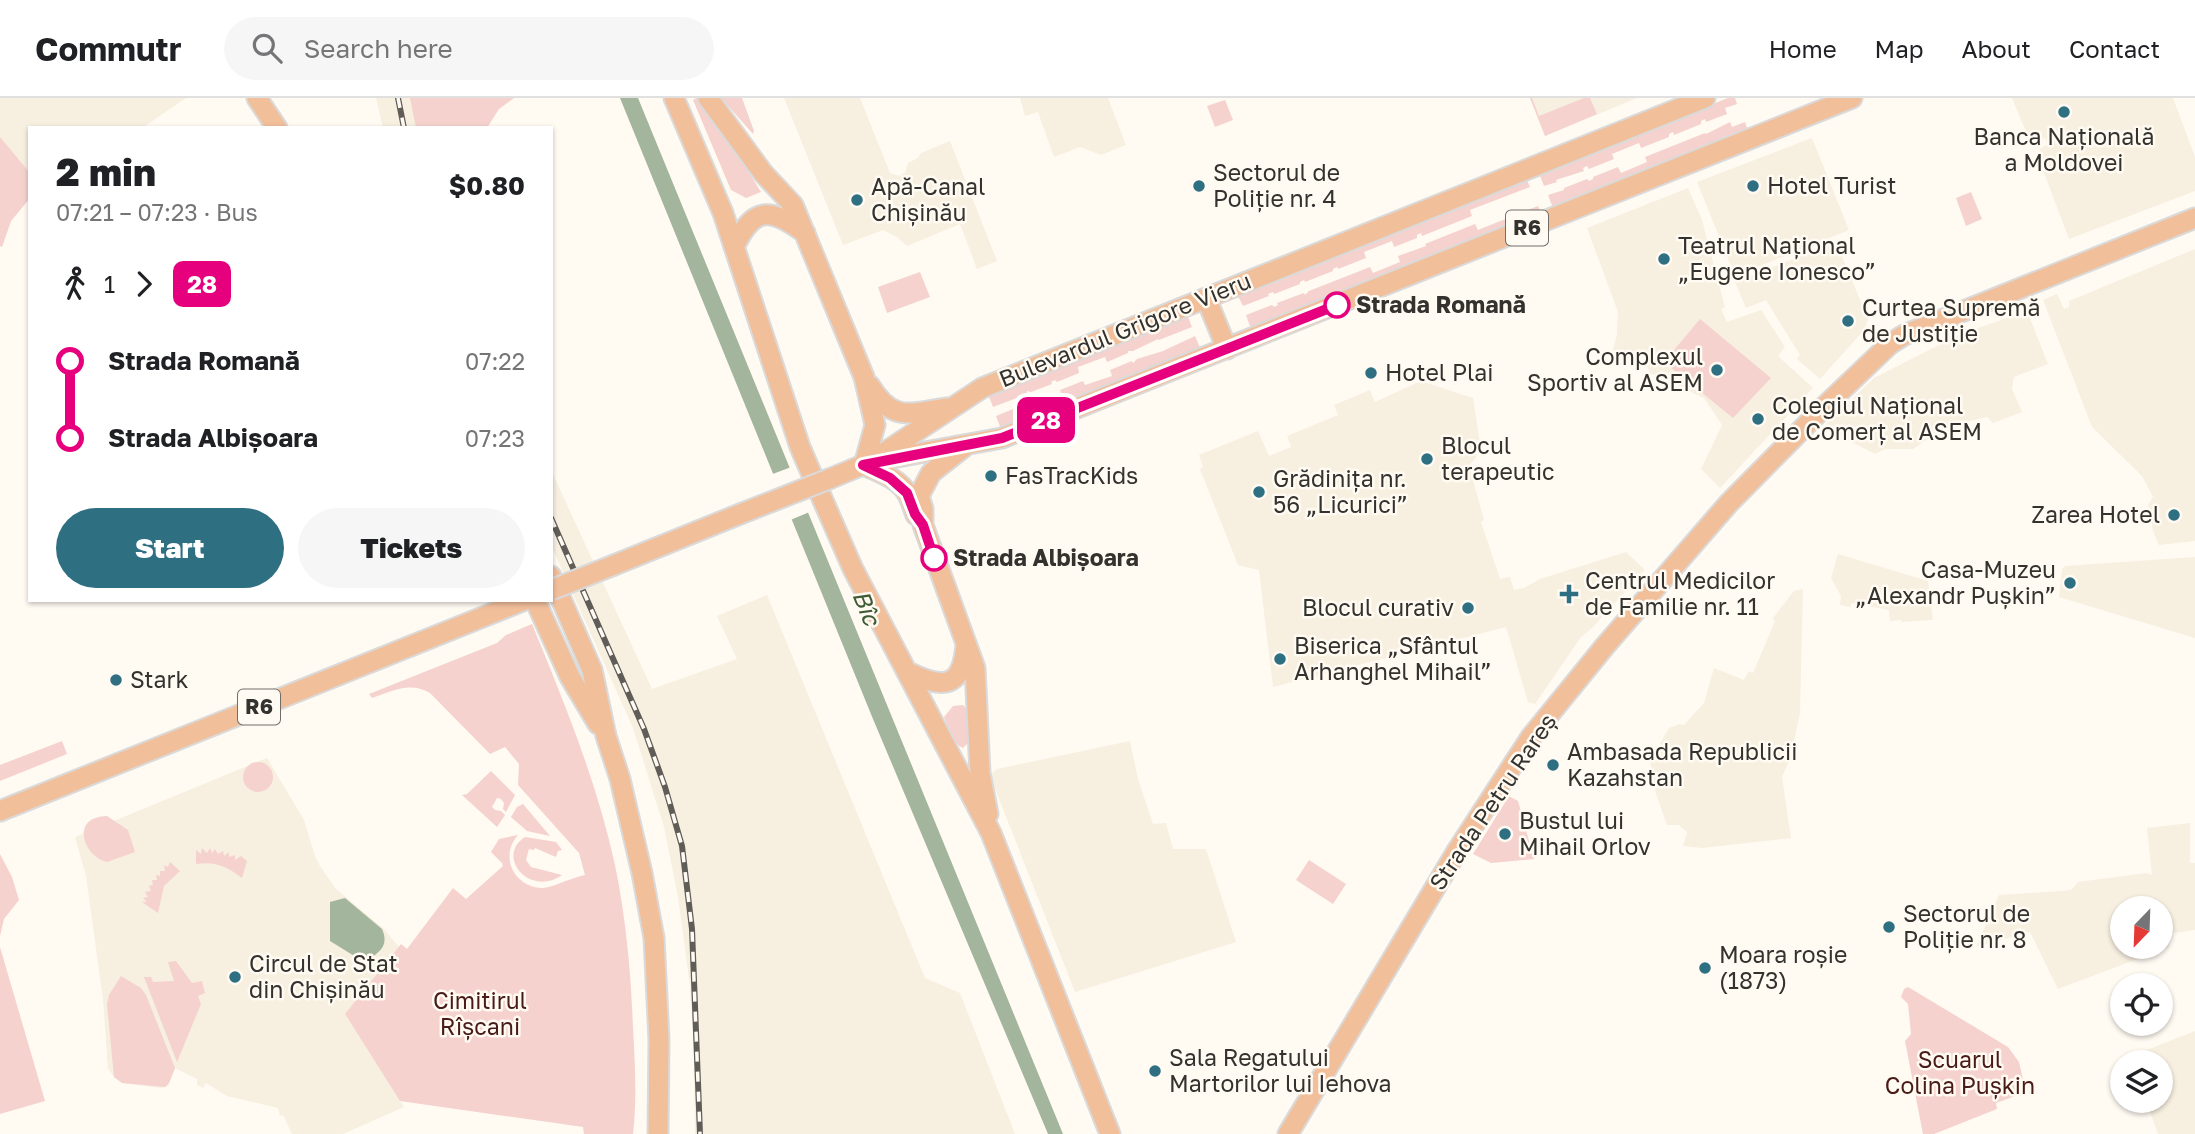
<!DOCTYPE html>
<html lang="en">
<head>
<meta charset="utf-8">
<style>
  :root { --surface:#fff; --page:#f6f6f6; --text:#202124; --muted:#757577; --line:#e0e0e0; --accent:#2e6f82 }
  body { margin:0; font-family:"Golos Text",sans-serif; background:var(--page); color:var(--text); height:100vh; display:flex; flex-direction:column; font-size:26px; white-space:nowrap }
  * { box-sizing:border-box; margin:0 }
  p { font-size:23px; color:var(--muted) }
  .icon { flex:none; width:38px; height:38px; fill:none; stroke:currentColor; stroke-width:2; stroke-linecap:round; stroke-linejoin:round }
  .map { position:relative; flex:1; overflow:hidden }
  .drawer { position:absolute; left:28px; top:28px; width:525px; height:476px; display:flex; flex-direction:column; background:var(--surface); border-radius:0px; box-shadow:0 2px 5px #0004 }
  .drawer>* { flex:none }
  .badge { padding:0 14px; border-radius:10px; font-size:24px; line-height:46px }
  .needle { width:46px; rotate:203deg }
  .tools { position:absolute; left:2110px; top:798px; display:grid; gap:14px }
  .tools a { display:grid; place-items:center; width:63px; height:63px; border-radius:50%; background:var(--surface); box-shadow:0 2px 5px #0004; font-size:35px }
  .map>.badge { position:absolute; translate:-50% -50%; box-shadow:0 0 0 4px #fff }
  .legs { display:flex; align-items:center; gap:10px; height:77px; padding:0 28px; font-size:23px }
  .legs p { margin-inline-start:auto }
  .overview { display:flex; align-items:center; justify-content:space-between; height:119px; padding:0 28px }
  h1 { font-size:38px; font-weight:800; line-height:52px }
  .cta { display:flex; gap:14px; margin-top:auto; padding:14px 28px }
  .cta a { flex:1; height:80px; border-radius:42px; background:var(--accent); color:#fff; font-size:28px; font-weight:800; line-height:80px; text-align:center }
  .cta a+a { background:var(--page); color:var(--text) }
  ul { padding:0 28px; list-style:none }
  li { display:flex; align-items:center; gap:24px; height:77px; font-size:26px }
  li i { display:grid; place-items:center; width:10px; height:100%; margin:0 9px; background:currentColor }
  li i::after { content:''; width:18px; height:18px; margin:-9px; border:5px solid; border-radius:50%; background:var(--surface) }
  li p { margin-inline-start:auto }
  li:first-child i { background:linear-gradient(#0000 50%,currentColor 0) }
  li:last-child i { background:linear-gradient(currentColor 50%,#0000 0) }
  header { display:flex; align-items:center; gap:42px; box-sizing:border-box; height:98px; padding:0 35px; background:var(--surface); border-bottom:2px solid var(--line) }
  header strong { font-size:33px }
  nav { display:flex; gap:38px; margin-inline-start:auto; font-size:24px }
  .search { width:490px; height:63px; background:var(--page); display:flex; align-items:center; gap:18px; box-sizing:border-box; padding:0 24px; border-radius:38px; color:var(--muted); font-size:26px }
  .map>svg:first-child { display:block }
  .built { fill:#f7efe0; fill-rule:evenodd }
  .green { fill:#f5d2ce }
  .water { fill:#a3b59c }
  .pier { fill:#fffaf2 }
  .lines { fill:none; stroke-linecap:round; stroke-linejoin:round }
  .major-casing { stroke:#dadada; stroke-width:23 }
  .major { stroke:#f2bf9b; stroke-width:19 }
  .rail-casing { stroke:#605d59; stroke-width:6 }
  .rail { stroke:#fffaf2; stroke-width:3.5; stroke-dasharray:10; stroke-linecap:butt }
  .major-bridge-casing { stroke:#dadada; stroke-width:23; stroke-linecap:butt }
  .major-bridge { stroke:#f2bf9b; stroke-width:19 }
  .line-1-casing { stroke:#fff; stroke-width:16 }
  .line-1 { stroke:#e6007e; stroke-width:10 }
  .poi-dot { fill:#2e6f82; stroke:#fffaf2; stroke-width:2.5 }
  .stop-1-dot { fill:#fff; stroke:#e6007e; stroke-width:3.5 }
  .labels { text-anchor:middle; stroke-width:5; stroke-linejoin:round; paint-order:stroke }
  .shield { fill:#fffaf2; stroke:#716e6a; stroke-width:2 }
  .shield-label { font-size:21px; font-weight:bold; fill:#34322f }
  .poi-label { font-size:23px; fill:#34322f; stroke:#fffaf2; text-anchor:start }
  .stop-label { font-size:23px; font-weight:bold; fill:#34322f; stroke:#fffaf2; text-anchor:start }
  .street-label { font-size:23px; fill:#34322f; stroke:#fffaf2 }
  .park-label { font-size:23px; fill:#491b17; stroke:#fffaf2 }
  .water-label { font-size:24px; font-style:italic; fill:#3e5b33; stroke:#fffaf2 }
</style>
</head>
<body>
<header>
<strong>Commutr</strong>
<div class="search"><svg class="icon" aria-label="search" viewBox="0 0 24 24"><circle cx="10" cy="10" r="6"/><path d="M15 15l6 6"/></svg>Search here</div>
<nav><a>Home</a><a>Map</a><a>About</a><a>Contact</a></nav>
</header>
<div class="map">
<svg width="2195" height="1036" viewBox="0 0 2195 1036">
  <rect width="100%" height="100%" fill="#fffaf2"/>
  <!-- built -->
  <path class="built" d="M0 0H186L142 30H30V100L11 123 3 145 0 144Z
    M376 0H423L428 30H383Z
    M784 0H860L890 75 899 78 905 75 908 65 918 60 921 55 950 43 997 163 977 171 960 126 907 148 897 139 883 132 843 147Z
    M1020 0H1108L1126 47 1101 57 1080 49 1054 59 1038 14 1025 18Z
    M1530 0H1637L1545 38Z
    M2012 0H2173L2195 59V93L2069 141 2038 59 2040 51 2048 46 2045 40 2036 43 2029 41Z
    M1812 40 1849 132 1735 178 1697 84Z
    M1688 90 1702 122 1725 209 1721 211 1727 224 1761 212 1785 249 1778 258 1813 290 1720 390 1701 371 1722 327 1704 300 1650 275 1647 267 1648 259 1627 253 1618 256 1613 252 1617 237 1618 214 1587 130Z
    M1836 144 1868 221 1865 231 1820 281 1797 261 1800 257 1766 202 1746 210 1735 184Z
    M2195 151V443L2159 447 2153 433 2148 407 2153 399 2142 378 2092 329 2043 202 2057 196 2064 211 2069 209V203Z
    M2027 213 2048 266 2014 279 2012 291 2022 314 1993 325 1987 319 1966 324 1950 337 1931 339 1913 351H1885L1875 356 1823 329 1874 280 1961 236Z
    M1421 283 1473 300 1480 345 1476 360 1469 367 1484 422 1481 424 1500 481 1510 479 1514 492 1524 490 1540 481 1626 454 1645 472 1592 530 1581 539 1535 606 1528 604 1506 529 1273 589 1259 472 1238 467 1200 371 1203 369 1199 357 1258 333 1269 358 1291 349 1287 338 1338 317 1334 307 1370 292 1375 304Z
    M551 372 652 591 737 561 717 518 767 497 925 880 960 895 1015 1036H695L694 954 690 888 678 799 664 729 633 630 551 447Z
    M1838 456 1928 483 1933 522 1901 524V522L1890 523 1889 512 1852 505 1850 509 1840 507 1841 498 1831 480Z
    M2195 459V540L2059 499 2062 471 2065 468Z
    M1803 491 1800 615 1790 661 1782 679 1791 740 1702 750 1683 748 1687 734 1679 727H1667L1656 696 1650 663 1669 630 1680 626 1684 627 1704 605 1714 570 1744 582 1749 573 1753 575 1775 523 1773 520 1794 493Z
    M1130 643 1138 681 1153 726 1166 725 1173 751H1206L1236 844 1075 894 992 683 991 676 997 671Z
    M267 660 304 722 315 758 320 768 336 791 383 830 399 849 345 916 404 1009 343 1036H292L283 1017 280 1018 278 1010 227 998 206 985 203 990 197 987V981L175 970 168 988 161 990 122 985 114 979 108 971 103 901 86 778 75 739Z
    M2190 725V765H2195V832L2167 836 2169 849 2058 891 2030 834 1976 849 1999 797 2062 793 2071 792 2078 784 2146 775 2152 777 2147 730ZM2161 810V849H2123V810Z
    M2195 933V1036H2158L2146 1003H2161V964H2123L2122 962Z"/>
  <!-- green -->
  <path class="green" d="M410 0H514L499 11 487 30H416Z
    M696 0 718 25 761 94 746 100 731 92 693 2Z
    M721 0H742L754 33 753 36Z
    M1530 0H1532L1539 18 1584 0H1590L1597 16 1545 38Z
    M1728 0H1735L1737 6 1725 10 1727 16 1706 24 1705 21 1701 23V26L1674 37 1673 34 1669 36V39L1641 50 1639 45 1612 56 1614 61 1589 71 1587 68 1583 70 1584 73 1556 82 1557 84 1544 88 1539 75Z
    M1225 2 1233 22 1215 29 1207 8Z
    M1730 24 1732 29 1745 24 1747 30 1763 24 1764 26 1553 110 1548 97 1564 92V90L1587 81 1589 83 1593 81V79L1618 69 1621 75 1647 64 1645 59 1705 35 1706 36Z
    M0 39 30 75V100L11 123 2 149 0 148Z
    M1526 80 1530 89 1470 112 1472 118 1422 138 1421 135 1417 137V140L1394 149 1392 143 1364 154 1366 160 1338 171 1337 169 1333 171V173L1305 184 1304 182 1300 184V186L1274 196 1273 194 1268 196 1269 198 1243 208 1237 196Z
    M1971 94 1982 121 1966 128 1956 100Z
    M1538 108 1541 115 1251 231 1246 217 1272 207 1274 209 1278 207 1277 205 1304 195 1305 197 1309 193 1370 169 1373 175 1400 164 1398 158 1426 148 1425 146 1475 126 1478 132Z
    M920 174 930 199 887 215 878 189Z
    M1187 216 1192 229 1159 242 1158 241 1133 253H1128V255L1107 264 1105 259 1078 269 1079 275 1057 284 1055 282 1051 284 1052 286 1031 294 1027 293V296L993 309 988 296Z
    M1700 221 1771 280 1733 320 1664 264Z
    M1195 238 1201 252 1001 331 996 318 1030 304 1034 305V303L1055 295 1056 296 1061 295 1060 292 1083 283 1085 287 1112 278 1110 272 1132 263 1133 265 1137 261 1163 253Z
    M532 526C564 604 597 684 615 767 626 820 631 875 633 930 635 966 637 1000 633 1036H584L583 1029 400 1003 345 916 401 846 407 851 453 790 466 801 503 768 502 765 491 754 499 741 518 737C499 758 514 789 542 790 552 790 573 779 585 777L579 755 518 687 519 666 505 649 490 656 430 595C410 583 392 593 372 600L369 596 497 545 506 537Z
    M963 607 969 613V644L963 650C953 646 948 629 944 619L953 608Z
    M62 643 67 656 0 683V667Z
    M243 679a15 15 0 1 1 30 0a15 15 0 1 1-30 0Z
    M491 673 515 697 506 714 503 711 504 705 501 701 497 700 492 709 495 712 501 713 505 717 497 729 462 697 467 696Z
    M1509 698 1518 703 1534 761 1491 765 1473 756Z
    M523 706 550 738 527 733 511 719 517 709Z
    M107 718 128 732 135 754 107 764C84 759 69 719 107 718Z
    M525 739 556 744 562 752 558 753 556 759 535 750 534 752 529 751 526 762 531 769 562 777C529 800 495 758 525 739Z
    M202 750 207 755 210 750 212 755 215 751 218 756 223 753 224 758 229 754V759L235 757V762L241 758 247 763 242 780C227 768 215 763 196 766V752L201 756Z
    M0 756 12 779 19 802 4 821 0 838Z
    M1309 762 1346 786 1333 806 1296 782Z
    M170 764 180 773 164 788 158 815 142 804H147L143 800 148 799 145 794 151 793 149 788 153 787 152 782H157L156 777 160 778V773H165L164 767 168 769Z
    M0 849 45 1003 0 1016Z
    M176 863 192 885 202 883 205 895 198 898 201 906 177 964 144 879H151L153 884 174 883 168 864Z
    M121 878 141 890 146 897 175 970 169 985 165 989 122 985 114 979 107 906 109 897Z
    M1908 889 2008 949 2019 964 2025 990 2021 996 1996 1005 1997 1011 1934 1036H1923L1905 943 1911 936 1908 906 1901 899 1904 891Z"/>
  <!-- water -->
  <path class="water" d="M620 0H638L1063 1036H1048L873 621Z
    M345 800 382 831C390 849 378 855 364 864L330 843V804Z"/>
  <!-- pier -->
  <path class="pier" d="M794 368 812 413 788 423 770 377Z"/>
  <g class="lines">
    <!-- major casing -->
    <g class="major-casing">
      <path id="major" d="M257 0 277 30
        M674 0 723 115 800 349 818 391 853 471 991 735 1110 1036
        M708 0 763 75 793 107 864 279 875 327 864 367
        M734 149C754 108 770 109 805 135
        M1206 200 1227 251
        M870 288C893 325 910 315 947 310
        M964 349 931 375 919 398 923 411V427L975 570 980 675 988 716
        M870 364 1002 340 1852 0
        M864 367C878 374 898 380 907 395 911 401 913 410 916 417
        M829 381 870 364 982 290 1705 0
        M614 467 740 416
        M551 478 592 572 606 638 620 681 642 775 654 840 659 942 658 1036
        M535 502 570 579 598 626
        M908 574C943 591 962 591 966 547
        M0 713 525 502
        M1288 1036 1457 753 1531 639 1605 548 1729 405 1827 306 1890 246 1904 237 2195 120"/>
    </g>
    <!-- major -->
    <use href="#major" class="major"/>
    <!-- rail casing -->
    <g class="rail-casing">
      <path id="rail" d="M398 0 404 30
        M551 420 644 631 665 689 682 748 692 831 700 1036"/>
    </g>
    <!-- rail -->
    <use href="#rail" class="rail"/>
    <!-- major-bridge casing -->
    <g class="major-bridge-casing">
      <path id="major-bridge" d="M740 416 829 381
        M551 492 614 467"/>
    </g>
    <!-- major-bridge -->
    <use href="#major-bridge" class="major-bridge"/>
  </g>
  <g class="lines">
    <!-- line-1 casing -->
    <g class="line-1-casing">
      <path id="line-1" d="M934 460 923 427 915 416 907 395 890 380 863 367 1002 340 1337 207"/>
    </g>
    <!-- line-1 -->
    <use href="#line-1" class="line-1"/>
  </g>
  <!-- markers -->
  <g class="poi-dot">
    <circle cx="2064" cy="14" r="7"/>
    <circle cx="1199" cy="88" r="7"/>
    <circle cx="1753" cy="88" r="7"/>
    <circle cx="857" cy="102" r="7"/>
    <circle cx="1664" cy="161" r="7"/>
    <circle cx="1848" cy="223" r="7"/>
    <circle cx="1717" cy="272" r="7"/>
    <circle cx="1371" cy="275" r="7"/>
    <circle cx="1758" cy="321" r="7"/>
    <circle cx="1427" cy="361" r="7"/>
    <circle cx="991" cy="378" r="7"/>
    <circle cx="1259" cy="394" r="7"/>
    <circle cx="2174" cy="417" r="7"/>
    <circle cx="2070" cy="485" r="7"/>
    <path d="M1565.5 485.5h7v7h7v7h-7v7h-7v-7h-7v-7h7z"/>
    <circle cx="1468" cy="510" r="7"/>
    <circle cx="1280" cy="561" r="7"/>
    <circle cx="116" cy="582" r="7"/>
    <circle cx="1553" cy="667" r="7"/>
    <circle cx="1505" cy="736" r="7"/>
    <circle cx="1889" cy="829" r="7"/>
    <circle cx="1705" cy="870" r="7"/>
    <circle cx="235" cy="879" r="7"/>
    <circle cx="1155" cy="973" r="7"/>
  </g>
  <g class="stop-1-dot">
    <circle cx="1337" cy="207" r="12"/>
    <circle cx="934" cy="460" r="12"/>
  </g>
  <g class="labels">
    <!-- shield labels -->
    <g class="shield">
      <rect x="1506" y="112.5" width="42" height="35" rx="5"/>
      <rect x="238" y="591.5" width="42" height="35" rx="5"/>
    </g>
    <g class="shield-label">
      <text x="1527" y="137">R6</text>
      <text x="259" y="616">R6</text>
    </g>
    <!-- poi labels -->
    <g class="poi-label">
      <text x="2064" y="47" text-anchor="middle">Banca Națională<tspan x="2064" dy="26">a Moldovei</tspan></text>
      <text x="1213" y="83">Sectorul de<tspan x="1213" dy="26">Poliție nr. 4</tspan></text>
      <text x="1767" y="96">Hotel Turist</text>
      <text x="871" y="97">Apă-Canal<tspan x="871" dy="26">Chișinău</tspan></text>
      <text x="1678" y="156">Teatrul Național<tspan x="1678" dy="26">„Eugene Ionesco”</tspan></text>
      <text x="1862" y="218">Curtea Supremă<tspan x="1862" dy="26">de Justiție</tspan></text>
      <text x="1703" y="267" text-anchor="end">Complexul<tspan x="1703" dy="26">Sportiv al ASEM</tspan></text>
      <text x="1385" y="283">Hotel Plai</text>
      <text x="1772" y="316">Colegiul Național<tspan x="1772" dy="26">de Comerț al ASEM</tspan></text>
      <text x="1441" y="356">Blocul<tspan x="1441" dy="26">terapeutic</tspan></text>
      <text x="1005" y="386">FasTracKids</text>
      <text x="1273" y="389">Grădinița nr.<tspan x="1273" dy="26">56 „Licurici”</tspan></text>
      <text x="2160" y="425" text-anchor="end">Zarea Hotel</text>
      <text x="2056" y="480" text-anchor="end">Casa-Muzeu<tspan x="2056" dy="26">„Alexandr Pușkin”</tspan></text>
      <text x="1585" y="491">Centrul Medicilor<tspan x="1585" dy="26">de Familie nr. 11</tspan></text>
      <text x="1454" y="518" text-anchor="end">Blocul curativ</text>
      <text x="1294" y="556">Biserica „Sfântul<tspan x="1294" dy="26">Arhanghel Mihail”</tspan></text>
      <text x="130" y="590">Stark</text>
      <text x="1567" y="662">Ambasada Republicii<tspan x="1567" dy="26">Kazahstan</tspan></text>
      <text x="1519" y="731">Bustul lui<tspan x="1519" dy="26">Mihail Orlov</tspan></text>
      <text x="1903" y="824">Sectorul de<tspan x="1903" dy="26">Poliție nr. 8</tspan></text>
      <text x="1719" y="865">Moara roșie<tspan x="1719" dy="26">(1873)</tspan></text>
      <text x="249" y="874">Circul de Stat<tspan x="249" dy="26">din Chișinău</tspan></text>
      <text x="1169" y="968">Sala Regatului<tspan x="1169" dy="26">Martorilor lui Iehova</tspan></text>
    </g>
    <!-- stop labels -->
    <g class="stop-label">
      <text x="1356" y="215">Strada Romană</text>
      <text x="953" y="468">Strada Albișoara</text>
    </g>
    <!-- street labels -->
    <g class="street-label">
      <text transform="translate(1125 232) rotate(-22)" y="8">Bulevardul Grigore Vieru</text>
      <text transform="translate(1493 704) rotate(-56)" y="8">Strada Petru Rareș</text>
    </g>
    <!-- park labels -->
    <g class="park-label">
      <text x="480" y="911">Cimitirul<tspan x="480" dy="26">Rîșcani</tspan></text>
      <text x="1960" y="970">Scuarul<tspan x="1960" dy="26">Colina Pușkin</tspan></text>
    </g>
    <!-- water labels -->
    <g class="water-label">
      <text transform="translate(866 510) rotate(68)" y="8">Bîc</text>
    </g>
  </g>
</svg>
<div class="tools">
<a><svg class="needle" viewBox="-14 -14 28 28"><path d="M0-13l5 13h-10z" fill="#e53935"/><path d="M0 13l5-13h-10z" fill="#757577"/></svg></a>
<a><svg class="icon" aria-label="locate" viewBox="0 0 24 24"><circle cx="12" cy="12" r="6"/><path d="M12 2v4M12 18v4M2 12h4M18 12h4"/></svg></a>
<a><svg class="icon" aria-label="layers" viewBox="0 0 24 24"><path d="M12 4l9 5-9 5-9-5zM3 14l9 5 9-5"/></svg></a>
</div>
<b class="badge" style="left:1046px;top:322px;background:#e6007e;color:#fff">28</b>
<section class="drawer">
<div class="overview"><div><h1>2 min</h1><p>07:21 – 07:23 · Bus</p></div><b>$0.80</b></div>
<div class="legs"><svg class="icon" aria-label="walk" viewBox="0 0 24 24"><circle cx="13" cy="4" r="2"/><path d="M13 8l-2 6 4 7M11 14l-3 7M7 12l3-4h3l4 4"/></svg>1<svg class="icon" aria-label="forward" viewBox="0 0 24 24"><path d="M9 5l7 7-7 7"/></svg><b class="badge" style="background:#e6007e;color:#fff">28</b></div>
<ul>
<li><i style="color:#e6007e"></i><b>Strada Romană</b><p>07:22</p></li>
<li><i style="color:#e6007e"></i><b>Strada Albișoara</b><p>07:23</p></li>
</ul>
<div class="cta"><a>Start</a><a>Tickets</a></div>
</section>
</div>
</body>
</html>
